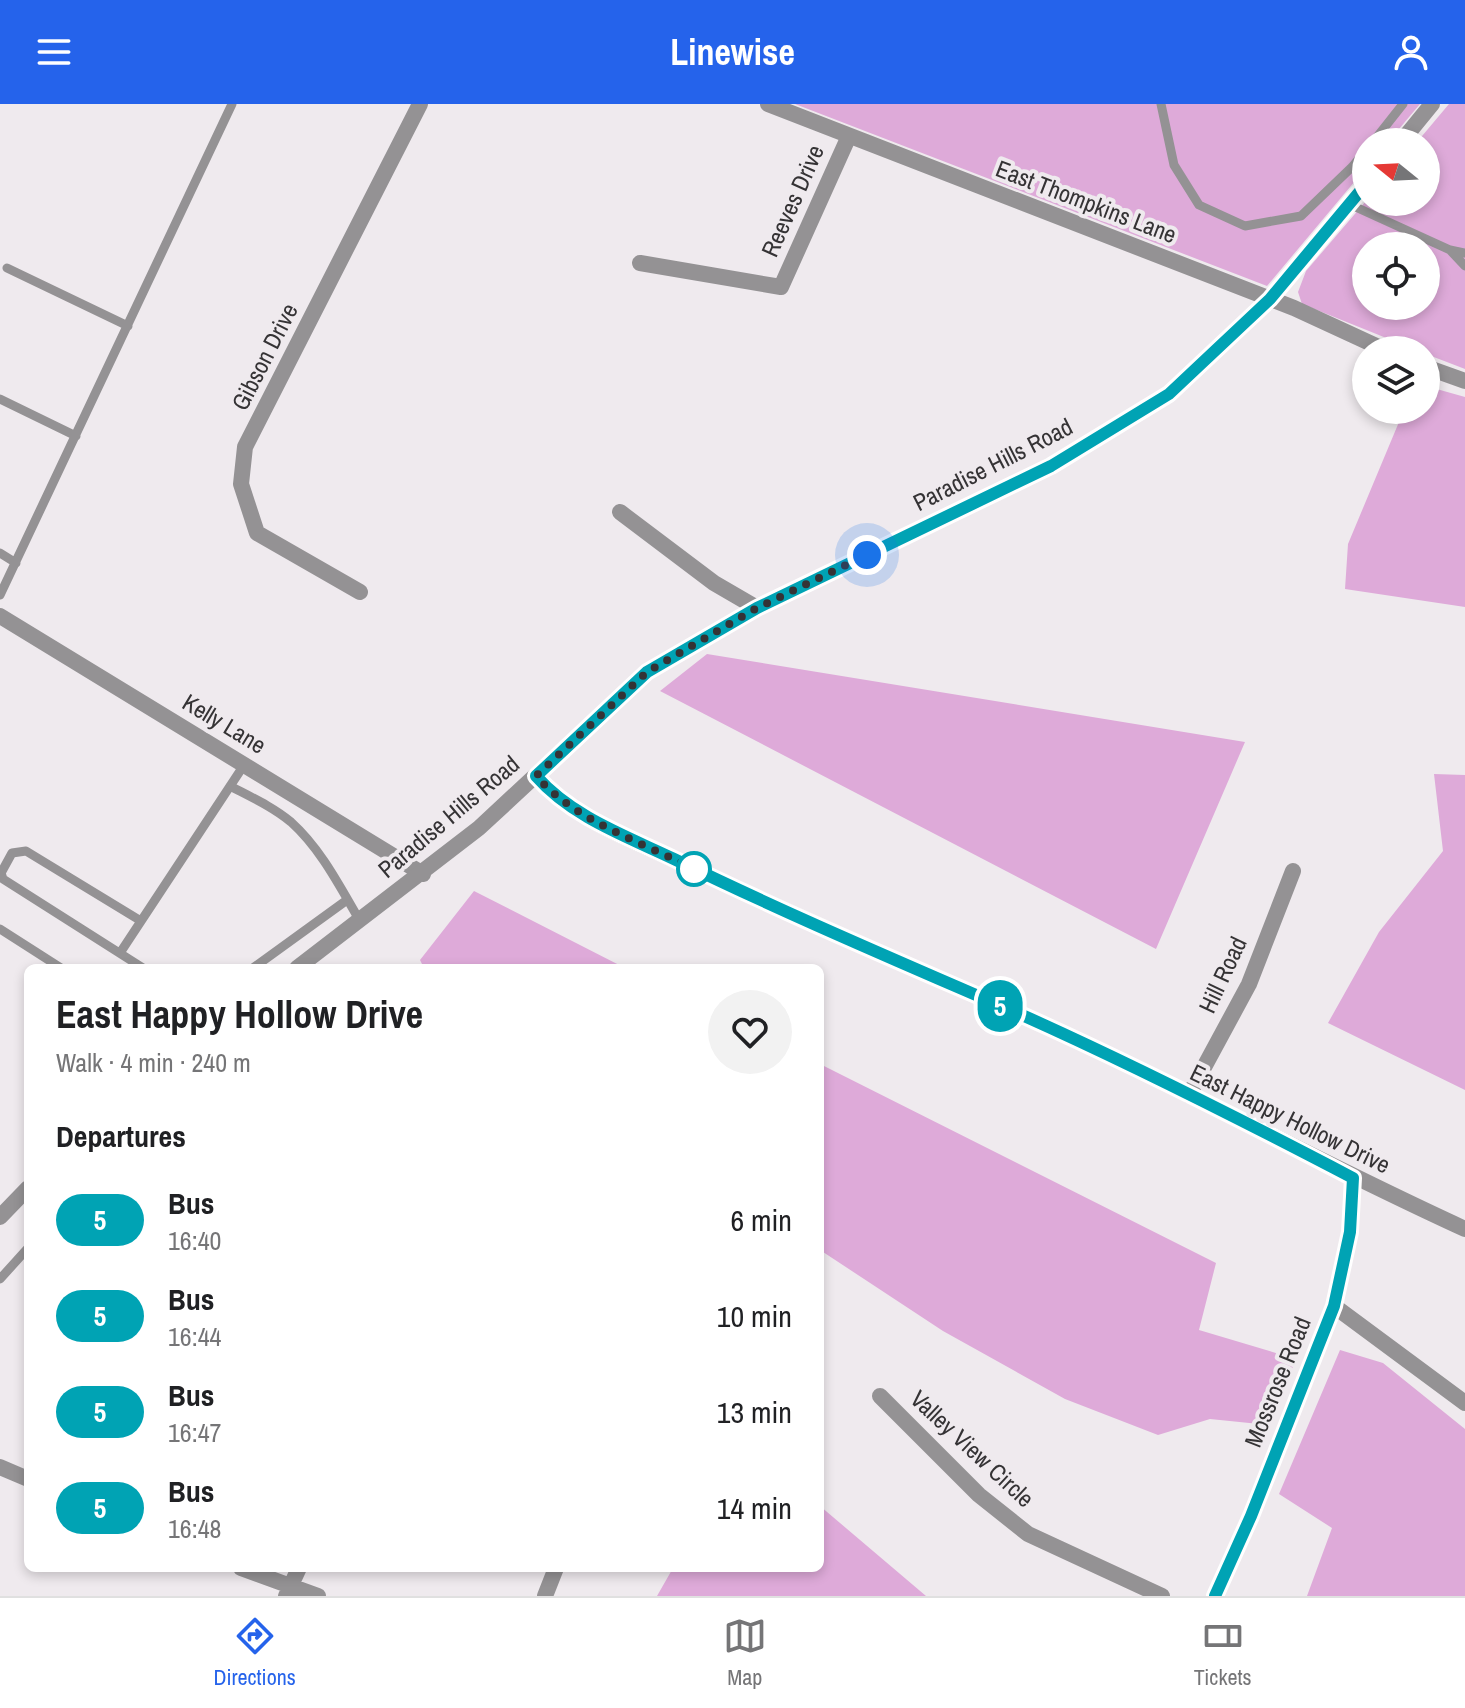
<!DOCTYPE html>
<html lang="en">
<head>
<meta charset="utf-8">
<style>
  :root { --surface:#fff; --page:#f2f2f2; --text:#202124; --muted:#757577; --line:#e0e0e0; --accent:#2563eb }
  body { margin:0; font-family:"Archivo Narrow",sans-serif; background:var(--page); color:var(--text); height:100vh; display:flex; flex-direction:column; font-size:30px; white-space:nowrap }
  * { box-sizing:border-box; margin:0 }
  p { font-size:26px; color:var(--muted) }
  .icon { flex:none; width:44px; height:44px; fill:none; stroke:currentColor; stroke-width:2; stroke-linecap:round; stroke-linejoin:round }
  .map { position:relative; flex:1; overflow:hidden }
  .details { position:absolute; left:24px; top:860px; width:800px; height:608px; display:flex; flex-direction:column; background:var(--surface); border-radius:12px; box-shadow:0 4px 12px #0003 }
  .details>* { flex:none }
  .badge { padding:0 16px; border-radius:26px; font-size:28px; line-height:52px }
  .needle { width:52px; rotate:288deg }
  .buttons { position:absolute; left:1352px; top:24px; display:grid; gap:16px }
  .buttons a { display:grid; place-items:center; width:88px; height:88px; border-radius:50%; background:var(--surface); box-shadow:0 4px 12px #0003; font-size:40px }
  .you { position:absolute; width:40px; height:40px; margin:-20px; border:6px solid #fff; border-radius:50%; background:#1a73e8; box-shadow:0 0 0 12px #1a73e833 }
  .map>.badge { position:absolute; translate:-50% -50%; box-shadow:0 0 0 4px #fff }
  h2 { padding:0 32px; font-size:30px; line-height:72px }
  .round { display:grid; place-items:center; flex:none; width:84px; height:84px; border-radius:42px; background:var(--page) }
  .head { display:flex; align-items:center; justify-content:space-between; height:136px; padding:0 32px }
  h1 { font-size:38px; font-weight:700; line-height:60px }
  ul { padding:0; list-style:none }
  li { display:flex; align-items:center; gap:24px; height:96px; padding:0 32px }
  li div { flex:1 }
  li b { display:block; font-size:30px }
  li em { font-style:normal }
  li .badge { min-width:88px; font-weight:700; text-align:center }
  header { display:flex; justify-content:space-between; align-items:center; height:104px; padding:0 32px; background:var(--accent); color:#fff; font-size:36px; font-weight:700 }
  .dock { display:flex; justify-content:space-around; align-items:center; height:112px; border-top:2px solid var(--line); background:var(--surface); font-size:22px; color:var(--muted) }
  .dock a { display:grid; justify-items:center; gap:4px }
  .dock .selected { color:var(--accent) }
  .map>svg:first-child { display:block }
  .green { fill:#deaad9; fill-rule:evenodd }
  .lines { fill:none; stroke-linecap:round; stroke-linejoin:round }
  .service { stroke:#949294; stroke-width:9 }
  .minor { stroke:#949294; stroke-width:16 }
  .tertiary { stroke:#949294; stroke-width:16 }
  .line-casing { stroke:#fff; stroke-width:18 }
  .line { stroke:#00a3b4; stroke-width:12 }
  .walk { stroke:#353335; stroke-width:8; stroke-dasharray:0 14.4 }
  .stop-dot { fill:#fff; stroke:#00a3b4; stroke-width:4 }
  .labels { text-anchor:middle; stroke-width:8; stroke-linejoin:round; paint-order:stroke }
  .street-label { font-size:24px; fill:#353335; stroke:#efeaee }
</style>
</head>
<body>
<header><svg class="icon" aria-label="menu" viewBox="0 0 24 24"><path d="M4 6h16M4 12h16M4 18h16"/></svg>Linewise<svg class="icon" aria-label="person" viewBox="0 0 24 24"><circle cx="12" cy="8" r="4"/><path d="M4 21q1-7 8-7t8 7"/></svg></header>
<div class="map">
<svg width="1465" height="1492" viewBox="0 0 1465 1492">
  <rect width="100%" height="100%" fill="#efeaee"/>
  <!-- green -->
  <path class="green" d="M795 0H1420L1388 38H1366V64L1267 182Z
    M1449 0H1465V265L1426 250V246H1416L1302 200 1298 188 1306 167 1366 97 1426 98V38H1417ZM1366 142H1426V202H1366Z
    M1426 282 1465 293V503L1345 485 1348 440 1404 306H1426Z
    M707 550 1245 638 1156 845 660 587Z
    M1434 670 1465 671V986L1328 919 1379 828 1443 747Z
    M474 787 625 864H424L420 856Z
    M820 960 1216 1159 1199 1226 1296 1255 1269 1321 1210 1315 1158 1331 1065 1295 943 1227 820 1146Z
    M1340 1246 1383 1259 1465 1325V1492H1307L1332 1424 1279 1390Z
    M820 1402 926 1492H657L673 1464H820Z"/>
  <g class="lines">
    <!-- service -->
    <path class="service" d="M1161 0 1174 61 1199 101 1245 122 1301 112 1352 63 1366 46
      M1373 38 1403 0
      M1349 100 1450 146 1465 149
      M1450 146 1465 162
      M7 164 128 222
      M0 295 76 332
      M0 449 16 459
      M0 491 232 0
      M230 682C251 693 273 703 291 718 321 745 340 783 360 817
      M141 817 26 747 12 749 1 769 3 775 143 864
      M0 825 61 864
      M120 849 244 661
      M253 864 347 796
      M0 1175 28 1144"/>
    <!-- minor -->
    <path class="minor" d="M768 0 1294 204 1385 246
      M640 159 781 183 849 32
      M1426 263 1465 277
      M620 408 714 479 757 504
      M360 488 257 429 241 380 245 343 420 0
      M0 512 423 770
      M536 672C575 716 634 736 686 761 797 814 910 862 1023 912 1173 978 1316 1057 1465 1125
      M1189 991 1249 880 1293 767
      M1334 1202 1465 1299
      M880 1292 979 1391 1028 1430 1162 1492
      M0 1363 28 1375
      M241 1464 318 1492
      M286 1492 299 1464
      M545 1492 556 1464
      M1215 1492 1251 1412 1334 1202 1350 1128 1353 1074"/>
    <!-- tertiary -->
    <path class="tertiary" d="M1401 38 1432 0
      M297 864 479 724 647 568 757 504 1051 362 1169 290 1270 195 1366 80
      M0 1113 28 1084"/>
  </g>
  <g class="lines">
    <!-- line casing -->
    <g class="line-casing">
      <path id="line" d="M1215 1492 1251 1412 1334 1202 1350 1128 1353 1074C1244 1017 1134 961 1022 911 905 860 789 811 674 755 626 732 572 713 536 672L647 568 757 504 1051 362 1169 290 1270 195 1366 80"/>
    </g>
    <!-- line -->
    <use href="#line" class="line"/>
    <!-- walk -->
    <path class="walk" d="M694 765C640 737 577 718 536 672L647 568 757 504 867 451"/>
  </g>
  <!-- markers -->
  <circle class="stop-dot" cx="694" cy="765" r="16"/>
  <g class="labels">
    <!-- street labels -->
    <g class="street-label">
      <text transform="translate(793 97) rotate(-66)" y="8">Reeves Drive</text>
      <text transform="translate(1086 98) rotate(21)" y="8">East Thompkins Lane</text>
      <text transform="translate(265 253) rotate(-63)" y="8">Gibson Drive</text>
      <text transform="translate(993 361) rotate(-27)" y="8">Paradise Hills Road</text>
      <text transform="translate(224 620) rotate(31)" y="8">Kelly Lane</text>
      <text transform="translate(449 713) rotate(-40)" y="8">Paradise Hills Road</text>
      <text transform="translate(1223 871) rotate(-65)" y="8">Hill Road</text>
      <text transform="translate(1290 1015) rotate(26)" y="8">East Happy Hollow Drive</text>
      <text transform="translate(1278 1278) rotate(-68)" y="8">Mossrose Road</text>
      <text transform="translate(972 1345) rotate(43)" y="8">Valley View Circle</text>
    </g>
  </g>
</svg>
<div class="buttons">
<a><svg class="needle" viewBox="-14 -14 28 28"><path d="M0-13l5 13h-10z" fill="#e53935"/><path d="M0 13l5-13h-10z" fill="#757577"/></svg></a>
<a><svg class="icon" aria-label="locate" viewBox="0 0 24 24"><circle cx="12" cy="12" r="6"/><path d="M12 2v4M12 18v4M2 12h4M18 12h4"/></svg></a>
<a><svg class="icon" aria-label="layers" viewBox="0 0 24 24"><path d="M12 4l9 5-9 5-9-5zM3 14l9 5 9-5"/></svg></a>
</div>
<div class="you" style="left:867px;top:451px"></div>
<b class="badge" style="left:1000px;top:902px;background:#00a3b4;color:#fff">5</b>
<section class="details">
<div class="head"><div><h1>East Happy Hollow Drive</h1><p>Walk · 4 min · 240 m</p></div><a class="round"><svg class="icon" aria-label="heart" viewBox="0 0 24 24"><path d="M12 20l-8-8c-3-5 5-10 8-4 3-6 11-1 8 4z"/></svg></a></div>
<h2>Departures</h2>
<ul>
<li><span class="badge" style="background:#00a3b4;color:#fff">5</span><div><b>Bus</b><p>16:40</p></div><em>6 min</em></li>
<li><span class="badge" style="background:#00a3b4;color:#fff">5</span><div><b>Bus</b><p>16:44</p></div><em>10 min</em></li>
<li><span class="badge" style="background:#00a3b4;color:#fff">5</span><div><b>Bus</b><p>16:47</p></div><em>13 min</em></li>
<li><span class="badge" style="background:#00a3b4;color:#fff">5</span><div><b>Bus</b><p>16:48</p></div><em>14 min</em></li>
</ul>
</section>
</div>
<nav class="dock">
<a class="selected"><svg class="icon" aria-label="directions" viewBox="0 0 24 24"><path d="M12 3l9 9-9 9-9-9zM9 14v-3h6M13 9l2 2-2 2"/></svg>Directions</a>
<a><svg class="icon" aria-label="map" viewBox="0 0 24 24"><path d="M3 6l6-2 6 2 6-2v14l-6 2-6-2-6 2zM9 4v14M15 6v14"/></svg>Map</a>
<a><svg class="icon" aria-label="tickets" viewBox="0 0 24 24"><path d="M3 7h18v10H3zM15 7v10"/></svg>Tickets</a>
</nav>
</body>
</html>
